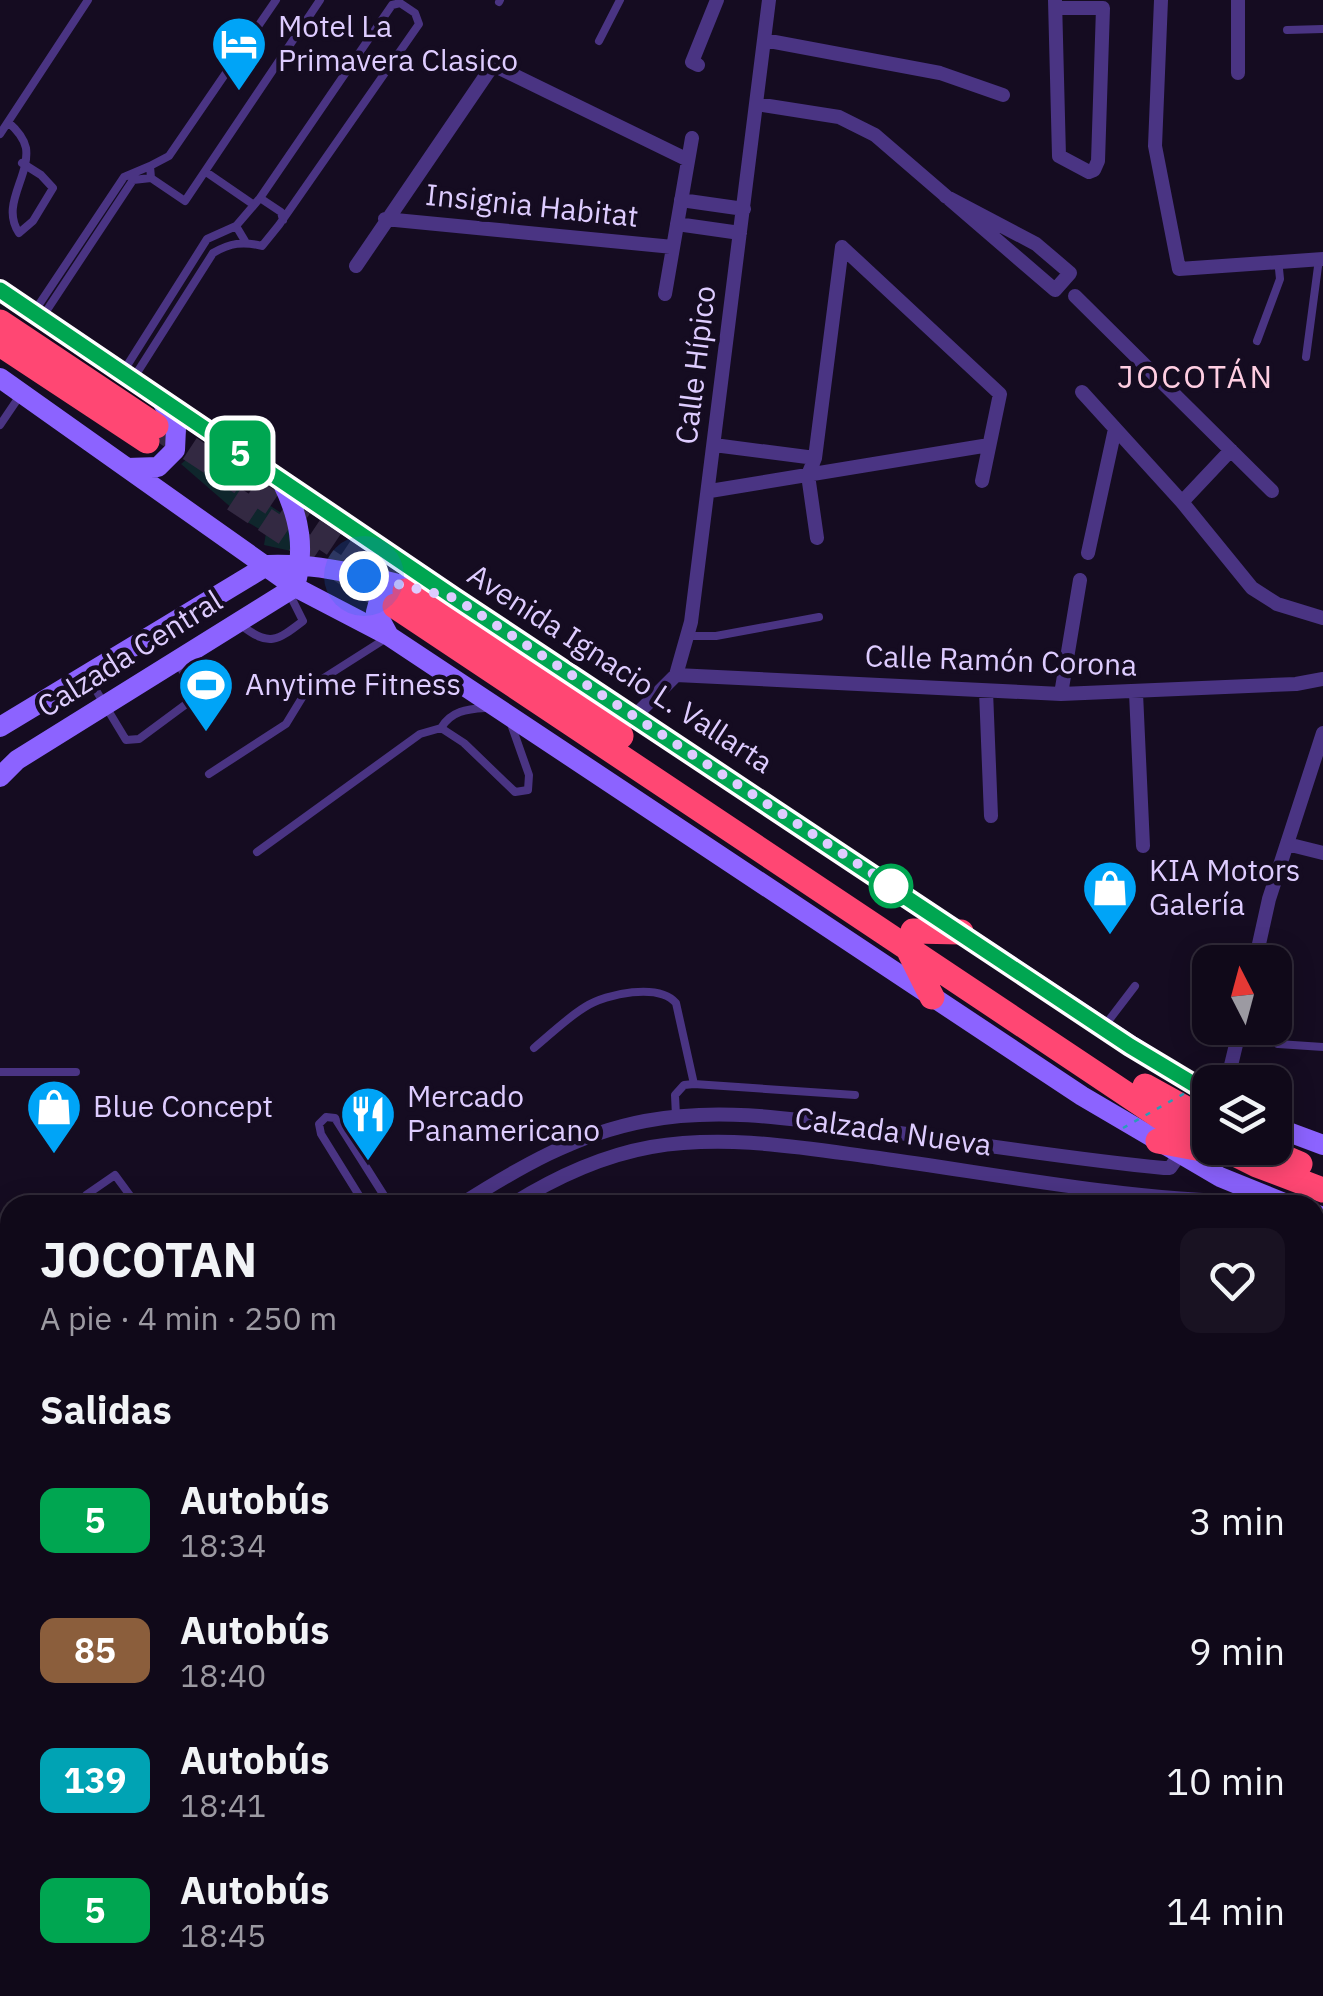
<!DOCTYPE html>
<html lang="es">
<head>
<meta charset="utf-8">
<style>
  :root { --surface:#100919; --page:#191222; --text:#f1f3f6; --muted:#9c9aa2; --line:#302a38 }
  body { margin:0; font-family:"IBM Plex Sans",sans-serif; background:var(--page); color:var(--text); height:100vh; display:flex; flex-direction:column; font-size:38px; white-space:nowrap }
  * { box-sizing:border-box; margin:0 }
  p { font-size:32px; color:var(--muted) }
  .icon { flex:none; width:55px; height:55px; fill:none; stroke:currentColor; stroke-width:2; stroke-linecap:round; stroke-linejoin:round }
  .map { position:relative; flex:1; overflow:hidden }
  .side { position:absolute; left:0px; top:1195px; width:1325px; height:802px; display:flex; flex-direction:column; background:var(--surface); border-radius:30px 30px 0 0; box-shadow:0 5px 25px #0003,0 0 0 2px var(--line) }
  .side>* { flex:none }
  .badge { padding:0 20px; border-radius:15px; font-size:35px; line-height:65px }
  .needle { width:65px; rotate:354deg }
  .tools { position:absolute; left:1192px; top:945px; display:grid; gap:20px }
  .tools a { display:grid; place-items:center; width:100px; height:100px; border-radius:20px; background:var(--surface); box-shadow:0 5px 25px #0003,0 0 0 2px var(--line); font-size:50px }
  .you { position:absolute; width:50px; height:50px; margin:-25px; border:8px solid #fff; border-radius:50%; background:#1a73e8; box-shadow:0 0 0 15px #1a73e833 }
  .map>.badge { position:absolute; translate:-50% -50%; box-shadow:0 0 0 5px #fff }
  h2 { padding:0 40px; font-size:38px; line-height:90px }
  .round { display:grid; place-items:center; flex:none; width:105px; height:105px; border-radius:20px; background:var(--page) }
  .overview { display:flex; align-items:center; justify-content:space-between; height:170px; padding:0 40px }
  h1 { font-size:48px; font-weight:700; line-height:75px }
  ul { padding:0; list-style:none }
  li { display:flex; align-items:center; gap:30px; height:130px; padding:0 40px }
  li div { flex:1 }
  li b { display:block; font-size:38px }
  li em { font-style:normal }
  li .badge { min-width:110px; font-weight:700; text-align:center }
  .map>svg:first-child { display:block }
  .green { fill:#0f262c }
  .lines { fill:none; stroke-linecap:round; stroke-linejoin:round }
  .highway-tunnel { stroke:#332942; stroke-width:25; stroke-dasharray:25 12; stroke-linecap:butt }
  .path { stroke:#289eb8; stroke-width:2.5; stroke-dasharray:5 8; stroke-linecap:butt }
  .lane { stroke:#4a3483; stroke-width:8 }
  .street { stroke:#4a3483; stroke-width:14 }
  .secondary { stroke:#8c63ff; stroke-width:20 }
  .highway { stroke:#ff4773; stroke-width:25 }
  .path-bridge { stroke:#289eb8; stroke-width:2.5; stroke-dasharray:5 8; stroke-linecap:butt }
  .line-casing { stroke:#fff; stroke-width:22 }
  .line { stroke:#00a651; stroke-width:15 }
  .walk { stroke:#deccff; stroke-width:10; stroke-dasharray:0 18 }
  .stop-dot { fill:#fff; stroke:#00a651; stroke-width:5 }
  .labels { text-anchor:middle; stroke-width:9; stroke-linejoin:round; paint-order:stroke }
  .poi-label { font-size:30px; fill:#deccff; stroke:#150c21; text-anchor:start }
  .street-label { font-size:30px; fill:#deccff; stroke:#150c21 }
  .neighbourhood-label { font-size:32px; letter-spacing:2.5px; fill:#ffcee2; stroke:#150c21 }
</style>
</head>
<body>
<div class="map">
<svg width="1323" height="1996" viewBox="0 0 1323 1996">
  <rect width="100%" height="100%" fill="#150c21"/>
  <!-- green -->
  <path class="green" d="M195 452C219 472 240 496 267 508L269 505 289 518 291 551 264 545 266 533 249 523 181 464Z
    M1315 1838H1323V1996H755V1988H1315Z
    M465 1988H648L649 1996H466Z"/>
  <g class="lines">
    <!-- highway-tunnel -->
    <path class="highway-tunnel" d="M159 428 392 583
      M234 499 395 606"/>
    <!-- path -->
    <path class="path" d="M1315 1850 1323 1851
      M777 1988V1996
      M1292 1996V1988"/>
    <!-- lane -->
    <path class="lane" d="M499 2 500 0
      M1287 30 1323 29
      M599 41 620 0
      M8 122C16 129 24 138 26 148 30 177 0 205 19 233L33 221 53 188 41 175 22 163
      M0 134 88 0
      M206 172 254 205
      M151 178 150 166 169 156 276 0
      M260 198 281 212 283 220
      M34 312 124 177 150 166
      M43 316 133 180 151 178 185 201 320 0
      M1257 341 1280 279 1279 269
      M1306 357 1319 259
      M123 372 207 239 236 226
      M133 379 213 253C230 243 243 241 262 246L279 225 419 24 415 13 400 3 392 5 260 198 236 226 245 241
      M0 425 19 397
      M241 625C269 647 277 641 303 621L290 595
      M687 636H716L819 617
      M88 677 126 740 139 739 193 699 194 690 177 662
      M441 728 464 743 515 792 528 790 529 775 511 724
      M209 774 286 724 308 688 385 639
      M257 852 420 734 441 728C451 711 467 709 485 708
      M1106 1024 1135 986
      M1278 1044 1323 1047
      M534 1048C551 1034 567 1018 585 1007 607 993 659 983 676 1003L694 1084
      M0 1072H76
      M676 1116 675 1095 684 1085 694 1084 855 1095
      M88 1205 86 1195 115 1175 137 1205
      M365 1205 321 1134 319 1124 326 1117 335 1118 390 1205
      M1317 1219 1323 1279
      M1315 1293 1323 1282
      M1315 1594 1323 1762"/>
    <!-- street -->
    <path class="street" d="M1055 0 1059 156 1089 172 1094 170 1098 161 1103 8H1056
      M1161 0 1155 146 1179 269 1323 259
      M764 40 940 73 1003 95
      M698 65 692 62 717 0
      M1238 73V0
      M756 104 839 117 875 135 1055 290 1070 273 1036 244 945 196
      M681 200 744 209
      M385 219 673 247
      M677 224 740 233
      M842 247 1000 394 982 481
      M356 266 493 65 686 159
      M665 294 692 138
      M1075 296 1272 491
      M1082 392 1182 502 1252 588 1277 604 1323 618
      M714 445 815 458
      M710 491 989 445
      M1182 502 1231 450
      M817 538 808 475 815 458 842 247
      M1088 553 1115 429
      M676 675 1061 694 1296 684 1323 679
      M986 691 991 816
      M1136 693 1143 846
      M1061 694 1080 580
      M634 717 676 675 691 622 769 0
      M1287 844 1323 853
      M1255 962 1269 899 1323 733
      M1227 1082 1240 1028
      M460 1205C518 1168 576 1134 645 1121 722 1106 801 1120 878 1130 973 1143 1068 1159 1164 1168H1170L1180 1154
      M511 1205C554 1178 601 1156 651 1147 728 1134 803 1148 879 1158 1009 1176 1142 1203 1274 1202
      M0 1492 10 1486
      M0 1525 10 1519
      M0 1720 10 1728
      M0 1755 10 1762
      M207 1988 212 1996
      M238 1988 243 1996
      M727 1996 728 1988
      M744 1996 745 1988"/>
    <!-- secondary -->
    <path class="secondary" d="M0 290 455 599 1130 1045 1210 1095
      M0 378 295 587 389 636 1082 1096 1220 1177 1289 1205
      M127 468 158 467 175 450 176 428 163 403
      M389 636 376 612 380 597 393 583
      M0 727 268 565C321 563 369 577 419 589
      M0 777 17 760 295 587C305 548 300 519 283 484
      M1275 1127 1323 1145
      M1315 1214 1323 1217"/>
    <!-- highway -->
    <path class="highway" d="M0 322 156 426
      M0 344 147 441
      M405 591 621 736
      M395 606 1165 1120 1210 1141
      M913 931 961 932
      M910 953 932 997
      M1145 1086 1210 1122
      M1158 1141 1207 1150
      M1223 1148 1257 1165 1323 1190
      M1262 1148 1300 1164"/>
    <!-- path-bridge -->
    <path class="path-bridge" d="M1123 1128 1208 1080"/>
  </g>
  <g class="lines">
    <!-- line casing -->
    <g class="line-casing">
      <path id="line" d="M0 290 455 598 1130 1046 1210 1094"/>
    </g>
    <!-- line -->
    <use href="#line" class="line"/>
    <!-- walk -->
    <path class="walk" d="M364 576 455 598 896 889 891 886"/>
  </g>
  <!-- icons -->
  <defs>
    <g id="hotel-pin" transform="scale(2.875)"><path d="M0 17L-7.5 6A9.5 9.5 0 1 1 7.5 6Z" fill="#00a4f7" stroke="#150c21"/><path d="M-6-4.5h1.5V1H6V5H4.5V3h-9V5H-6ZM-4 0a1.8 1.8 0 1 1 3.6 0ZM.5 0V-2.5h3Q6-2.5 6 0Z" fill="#fff"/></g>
    <g id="stadium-pin" transform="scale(2.875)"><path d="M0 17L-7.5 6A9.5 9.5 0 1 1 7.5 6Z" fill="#00a4f7" stroke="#150c21"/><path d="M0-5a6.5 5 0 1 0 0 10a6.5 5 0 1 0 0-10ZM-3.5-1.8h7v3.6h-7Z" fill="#fff"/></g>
    <g id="shop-pin" transform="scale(2.875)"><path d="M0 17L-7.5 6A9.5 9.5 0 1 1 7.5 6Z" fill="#00a4f7" stroke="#150c21"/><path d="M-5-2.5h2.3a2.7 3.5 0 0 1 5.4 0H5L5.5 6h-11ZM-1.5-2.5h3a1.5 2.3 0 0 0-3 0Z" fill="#fff"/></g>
    <g id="restaurant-pin" transform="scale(2.875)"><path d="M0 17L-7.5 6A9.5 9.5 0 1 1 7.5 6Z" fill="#00a4f7" stroke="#150c21"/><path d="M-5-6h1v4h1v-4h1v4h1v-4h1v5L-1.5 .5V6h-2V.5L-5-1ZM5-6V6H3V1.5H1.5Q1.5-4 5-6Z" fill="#fff"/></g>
  </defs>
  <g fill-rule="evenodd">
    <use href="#hotel-pin" x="239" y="44"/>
    <use href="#stadium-pin" x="206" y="685"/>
    <use href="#shop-pin" x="1110" y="888"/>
    <use href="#shop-pin" x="54" y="1107"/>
    <use href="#restaurant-pin" x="368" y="1114"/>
  </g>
  <!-- markers -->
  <circle class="stop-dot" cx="891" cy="886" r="20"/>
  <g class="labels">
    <!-- poi labels -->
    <g class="poi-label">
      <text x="278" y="37">Motel La<tspan x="278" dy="34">Primavera Clasico</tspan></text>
      <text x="245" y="695">Anytime Fitness</text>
      <text x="1149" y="881">KIA Motors<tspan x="1149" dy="34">Galería</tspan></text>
      <text x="407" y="1107">Mercado<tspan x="407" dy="34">Panamericano</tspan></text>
      <text x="93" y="1117">Blue Concept</text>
    </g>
    <!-- street labels -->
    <g class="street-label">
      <text transform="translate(532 206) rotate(6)" y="10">Insignia Habitat</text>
      <text transform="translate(696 365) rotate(-83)" y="10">Calle Hípico</text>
      <text transform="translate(130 654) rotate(-32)" y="10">Calzada Central</text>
      <text transform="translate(1001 661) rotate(2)" y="10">Calle Ramón Corona</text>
      <text transform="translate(620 669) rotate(33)" y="10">Avenida Ignacio L. Vallarta</text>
      <text transform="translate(893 1132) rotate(8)" y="10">Calzada Nueva</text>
    </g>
    <!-- neighbourhood labels -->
    <g class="neighbourhood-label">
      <text x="1196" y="388">JOCOTÁN</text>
    </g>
  </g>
</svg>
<div class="tools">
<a><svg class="needle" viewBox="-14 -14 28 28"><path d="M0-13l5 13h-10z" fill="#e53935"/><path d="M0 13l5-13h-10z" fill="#9c9aa2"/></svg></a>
<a><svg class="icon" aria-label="layers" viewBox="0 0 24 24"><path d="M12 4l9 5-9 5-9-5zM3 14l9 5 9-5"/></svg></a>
</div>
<div class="you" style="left:364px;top:576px"></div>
<b class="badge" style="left:240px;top:453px;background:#00a651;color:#fff">5</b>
<section class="side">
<div class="overview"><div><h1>JOCOTAN</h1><p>A pie · 4 min · 250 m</p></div><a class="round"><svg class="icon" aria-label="heart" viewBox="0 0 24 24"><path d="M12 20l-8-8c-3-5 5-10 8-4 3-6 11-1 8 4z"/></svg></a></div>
<h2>Salidas</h2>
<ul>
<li><span class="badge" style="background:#00a651;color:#fff">5</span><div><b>Autobús</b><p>18:34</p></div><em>3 min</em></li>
<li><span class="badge" style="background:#8b5e3c;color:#fff">85</span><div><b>Autobús</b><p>18:40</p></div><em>9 min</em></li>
<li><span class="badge" style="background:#00a3b4;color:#fff">139</span><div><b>Autobús</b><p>18:41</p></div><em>10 min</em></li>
<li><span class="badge" style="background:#00a651;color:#fff">5</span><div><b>Autobús</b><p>18:45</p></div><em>14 min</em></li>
</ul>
</section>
</div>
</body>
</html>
